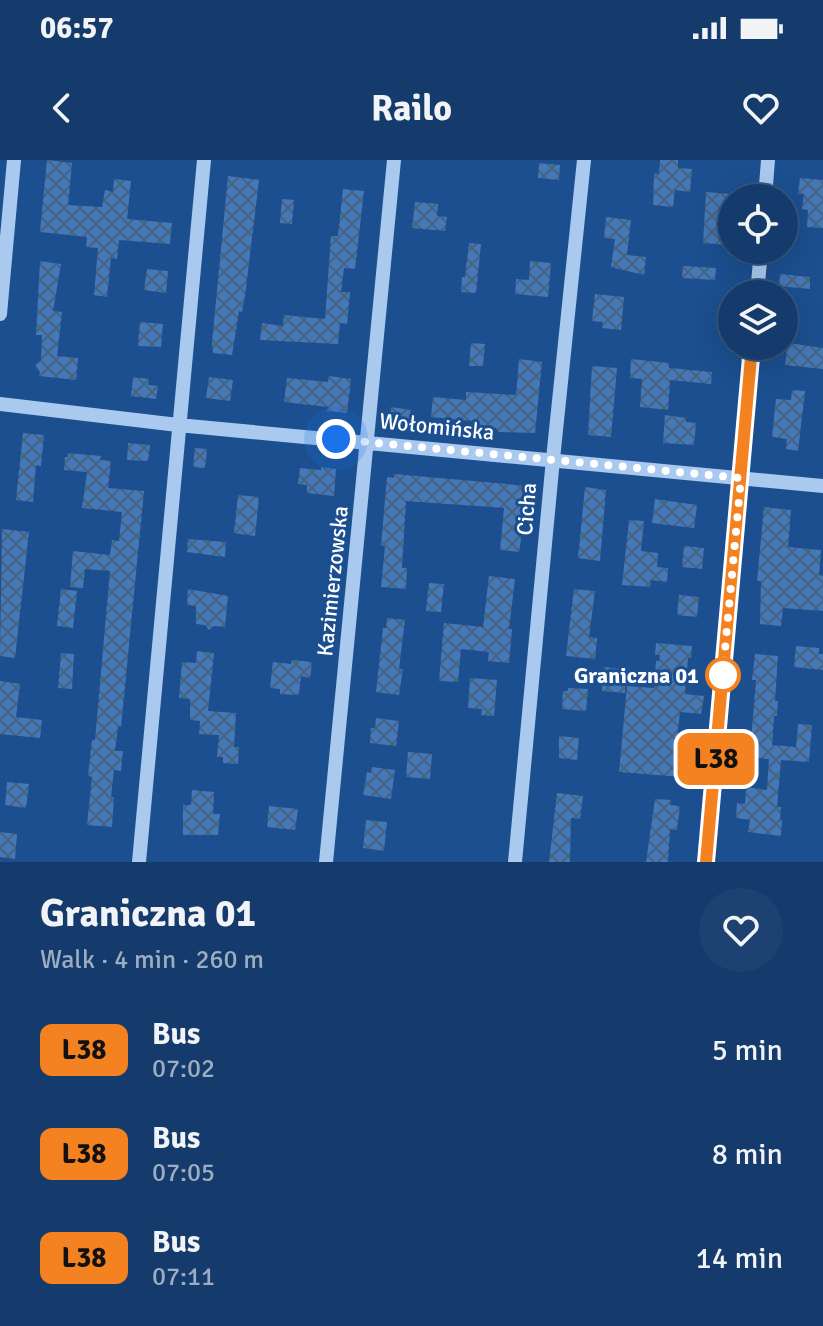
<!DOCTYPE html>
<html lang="en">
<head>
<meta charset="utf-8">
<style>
  :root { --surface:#143b6b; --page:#1d4271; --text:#f1f3f6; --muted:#9dadc1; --line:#33557e }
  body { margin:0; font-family:Signika,sans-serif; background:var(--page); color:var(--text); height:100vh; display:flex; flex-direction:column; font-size:30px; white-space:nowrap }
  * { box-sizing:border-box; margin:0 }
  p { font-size:26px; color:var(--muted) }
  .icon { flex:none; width:44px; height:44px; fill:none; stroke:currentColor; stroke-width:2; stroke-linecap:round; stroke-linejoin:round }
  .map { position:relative; height:702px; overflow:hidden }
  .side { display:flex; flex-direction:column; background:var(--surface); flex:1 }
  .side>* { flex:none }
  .badge { padding:0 16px; border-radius:12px; font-size:28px; line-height:52px }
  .fabs { position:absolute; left:718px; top:24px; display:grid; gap:16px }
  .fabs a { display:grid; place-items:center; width:80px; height:80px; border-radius:50%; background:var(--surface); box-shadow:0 8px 32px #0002,0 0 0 2px var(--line); font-size:40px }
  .you { position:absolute; width:40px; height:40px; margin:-20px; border:6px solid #fff; border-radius:50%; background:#1a73e8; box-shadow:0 0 0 12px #1a73e833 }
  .map>.badge { position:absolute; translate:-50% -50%; box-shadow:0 0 0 4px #fff }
  .round { display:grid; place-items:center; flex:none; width:84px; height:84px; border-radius:42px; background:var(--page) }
  .headline { display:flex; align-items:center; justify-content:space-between; height:136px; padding:0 40px }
  h1 { font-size:38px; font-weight:700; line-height:60px }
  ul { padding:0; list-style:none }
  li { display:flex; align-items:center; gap:24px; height:104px; padding:0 40px }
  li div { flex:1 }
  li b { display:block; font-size:30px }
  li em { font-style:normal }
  li .badge { min-width:88px; font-weight:700; text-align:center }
  .status { display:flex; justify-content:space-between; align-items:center; height:56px; padding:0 40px; background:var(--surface); direction:ltr }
  .status svg { height:22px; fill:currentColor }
  header { display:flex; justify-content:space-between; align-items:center; height:104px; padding:0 40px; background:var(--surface); font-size:36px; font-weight:700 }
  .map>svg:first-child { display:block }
  .building { fill:url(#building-cross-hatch) }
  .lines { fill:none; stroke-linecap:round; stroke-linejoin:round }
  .minor { stroke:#a9c9ee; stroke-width:14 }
  .line-casing { stroke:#fff; stroke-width:18 }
  .line { stroke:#f58220; stroke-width:12 }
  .walk { stroke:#fff; stroke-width:8; stroke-dasharray:0 14.4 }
  .stop-dot { fill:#fff; stroke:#f58220; stroke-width:4 }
  .labels { text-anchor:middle; stroke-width:6; stroke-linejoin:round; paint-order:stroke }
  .street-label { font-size:22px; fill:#fff; stroke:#1b4f8f }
  .stop-label { font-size:22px; font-weight:bold; fill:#fff; stroke:#1b4f8f; text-anchor:end }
</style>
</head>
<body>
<div class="status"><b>06:57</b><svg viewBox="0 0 49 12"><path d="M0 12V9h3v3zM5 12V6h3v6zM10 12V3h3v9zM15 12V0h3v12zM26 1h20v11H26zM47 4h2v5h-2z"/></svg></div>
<header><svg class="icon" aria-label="back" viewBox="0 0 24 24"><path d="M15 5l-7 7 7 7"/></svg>Railo<svg class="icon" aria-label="heart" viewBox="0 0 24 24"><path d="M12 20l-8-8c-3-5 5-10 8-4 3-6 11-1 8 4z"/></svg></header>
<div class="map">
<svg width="823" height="702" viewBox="0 0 823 702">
  <defs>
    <pattern id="building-cross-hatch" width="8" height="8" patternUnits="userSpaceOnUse" patternTransform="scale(2)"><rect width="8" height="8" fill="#4478b7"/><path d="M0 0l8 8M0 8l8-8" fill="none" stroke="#486282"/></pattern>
  </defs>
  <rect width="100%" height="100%" fill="#1b4f8f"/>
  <!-- building -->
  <path class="building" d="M47 0 72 3 68 45 102 47 105 30 113 32 114 19 131 21 127 59 172 63 170 84 119 80 117 99 111 98 107 137 94 135 98 88 86 87 87 77 40 72Z
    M660 0H678V8L692 9 690 32 675 30 673 47 653 45 654 13 659 14Z
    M539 3 560 5 559 20 538 18Z
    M228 16 259 20 245 136 242 152 239 151 232 195 213 193 212 183Z
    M800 18 823 20V68L807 67 808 50 802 49 804 34H798Z
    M343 29 364 31 355 109 344 108 341 132H350L347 164 340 163 338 184 260 180 262 163 283 166 284 155 325 159 331 76H338Z
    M706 32 732 34V76H729L728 85 703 83Z
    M282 39 294 40 292 64 280 63Z
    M415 42 438 44 437 56 447 57 445 71 412 68Z
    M606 57 631 60 627 95 646 97 644 115 611 107 615 79 604 78Z
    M469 83 481 84 476 133 461 132 462 117H465Z
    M40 101 61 104 53 151 62 152 57 196 78 198 76 220 39 216 40 212 35 205 41 200 42 175H36Z
    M530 101 551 103 548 137 515 134 516 119 529 120Z
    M683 106 716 108 715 120 682 118Z
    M147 109 168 111 166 133 144 130Z
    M780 114 810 117V129L779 126Z
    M595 134 624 137 621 170 602 168 603 162 592 161Z
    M140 162 163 164 161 187 138 186Z
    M471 183 485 184 483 206H469Z
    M788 183 823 188V209L785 205Z
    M519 199 542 202 535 273 499 272 496 268 473 265V261L431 257 433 237 466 240V232L516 235Z
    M631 199 669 203V208L712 212 711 224 670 220 668 250 640 247 642 219 630 218Z
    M592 206 617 208 611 277 588 275Z
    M329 216 351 219 347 253 327 251 328 247 284 242 287 218 328 222Z
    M133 217 149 219 148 225 158 226 156 239 131 236Z
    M209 217 233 220 230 241 206 238Z
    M792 230 805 231 798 291 786 289 787 279 772 277 776 239 791 240Z
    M391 247 411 250 410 262 390 261Z
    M665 255 686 258V262L696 263 694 285 663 283Z
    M23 273 44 275 41 306 36 305 33 342 16 340Z
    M128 283 150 285 148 301 127 300Z
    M195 288 207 289 205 308 193 307Z
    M68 293 101 296 100 300 111 301 108 328 144 331 121 567 118 566 115 591H123L121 611 114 610 111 637H114L112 667 87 665 92 617 88 616 92 580H95L110 411 85 409 83 428 70 427 73 391 110 395 112 380 119 381 122 352 82 348 87 312 64 310 65 297H68Z
    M321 307 336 309 334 336 307 333V325L298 324 300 308 321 310Z
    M394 314 529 326 519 392 500 390 504 348 406 341 402 408H407L406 429 381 427 385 386H381L387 317 394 318Z
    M585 327 606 330 600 401 578 398Z
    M238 335 259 337 255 376 234 373Z
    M655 339 697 345 694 368 652 363Z
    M764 347 791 350 788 387 821 390 819 415 823 416V451L783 448 781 466 760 464 761 421H757Z
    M629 360 644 361 641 391 658 393 657 407 668 408 667 422 651 420 650 427 622 425Z
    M2 369 29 372 15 498 0 496Z
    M188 379 226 382 225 397 187 392Z
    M684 386 704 388 702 409 682 407Z
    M489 416 515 419 509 469H512L509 503 488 501 489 492 461 489 458 522 439 521 444 463 483 467Z
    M429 423 444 424 441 452 426 451Z
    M61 429 77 431 73 468 57 466Z
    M188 429 228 436 225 467 214 466 209 470 205 465 196 464V446L187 445Z
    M574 429 595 431 589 477 597 478 595 499 566 496Z
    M679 435 699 437 697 457 677 455Z
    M387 458 405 460 399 509H403L399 535 376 532 383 468H386Z
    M656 483 692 486 691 498H688L685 534 704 536 701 554 680 552 676 588 686 589 684 605 687 608 686 613 682 617 619 612 627 526 654 528 656 501H659L660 495H655Z
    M796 486 819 488V494H823V510L794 507Z
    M197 491 214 493 208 551 236 553 234 587H239L238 604 223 603V597H217L219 575 199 574 200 561 190 560V539L179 538 182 502 196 503Z
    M61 493 74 494 72 529 58 528Z
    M755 494 778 496 775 541H778L777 556H774L772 585 796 587 798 564 812 565 809 602 781 600 777 647H781L780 660H782L781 676 748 672 750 660 736 658 737 643 745 644 746 627 767 630 769 599 745 597 747 580 751 581 756 520H752Z
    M292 500 312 502 310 518 301 516 299 535 280 534V529L270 528 273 502 291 504Z
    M604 507 627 510 625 533 602 531Z
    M470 518 497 520 494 556 481 555 482 549 468 548Z
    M0 521 20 524 16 557 42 560 40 578 0 574Z
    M568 528 588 529 586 551 562 549 563 531H568Z
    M376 558 399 561 396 586 370 583 371 568H375Z
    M559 576 579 578 577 600 559 598Z
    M408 592 432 594 430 619 406 617Z
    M372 607 395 610 391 639 363 635 367 612 371 613Z
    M7 622 29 624 26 648 5 645Z
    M192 630 214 632 213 654H220L218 675H183V645H191Z
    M557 633 583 636 580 659 571 658 570 702H549Z
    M655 639 671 640 670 645 680 646 677 670 670 669 668 702H646Z
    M269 646 298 649 295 670 267 667Z
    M366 660 387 662 384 691 363 688Z
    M0 672 17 674 15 699 0 697Z"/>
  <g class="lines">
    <!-- minor -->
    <path class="minor" d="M765 38 768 0
      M757 134 761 90
      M0 154 14 0
      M0 244 178 265 823 326
      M139 702 204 0
      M326 702 394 0
      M515 702 553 299 584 0
      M706 702 752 186"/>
  </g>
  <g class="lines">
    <!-- line casing -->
    <g class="line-casing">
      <path id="line" d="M706 702 752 186"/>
    </g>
    <!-- line -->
    <use href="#line" class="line"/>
    <!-- walk -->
    <path class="walk" d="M336 279 741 318 722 522 723 515"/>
  </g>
  <!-- markers -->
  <circle class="stop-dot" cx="723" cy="515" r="16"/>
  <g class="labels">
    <!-- street labels -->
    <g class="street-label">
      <text transform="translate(437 266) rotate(6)" y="8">Wołomińska</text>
      <text transform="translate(526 349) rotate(-85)" y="8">Cicha</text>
      <text transform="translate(332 421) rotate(-84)" y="8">Kazimierzowska</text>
    </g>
    <!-- stop labels -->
    <g class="stop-label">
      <text x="699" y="523">Graniczna 01</text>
    </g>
  </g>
</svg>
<div class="fabs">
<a><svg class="icon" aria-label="locate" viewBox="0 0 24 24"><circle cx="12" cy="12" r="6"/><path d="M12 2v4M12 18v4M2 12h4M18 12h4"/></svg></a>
<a><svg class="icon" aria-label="layers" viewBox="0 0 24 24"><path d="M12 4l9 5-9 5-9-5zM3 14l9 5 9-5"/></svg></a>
</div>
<div class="you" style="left:336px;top:279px"></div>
<b class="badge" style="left:716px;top:599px;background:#f58220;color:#111">L38</b>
</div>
<section class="side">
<div class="headline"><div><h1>Graniczna 01</h1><p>Walk · 4 min · 260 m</p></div><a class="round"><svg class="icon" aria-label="heart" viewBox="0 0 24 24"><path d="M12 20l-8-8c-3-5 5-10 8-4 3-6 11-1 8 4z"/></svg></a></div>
<ul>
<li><span class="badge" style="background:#f58220;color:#111">L38</span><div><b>Bus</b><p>07:02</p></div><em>5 min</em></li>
<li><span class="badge" style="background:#f58220;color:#111">L38</span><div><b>Bus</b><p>07:05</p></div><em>8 min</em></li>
<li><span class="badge" style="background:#f58220;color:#111">L38</span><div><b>Bus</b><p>07:11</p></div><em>14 min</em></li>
</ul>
</section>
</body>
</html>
